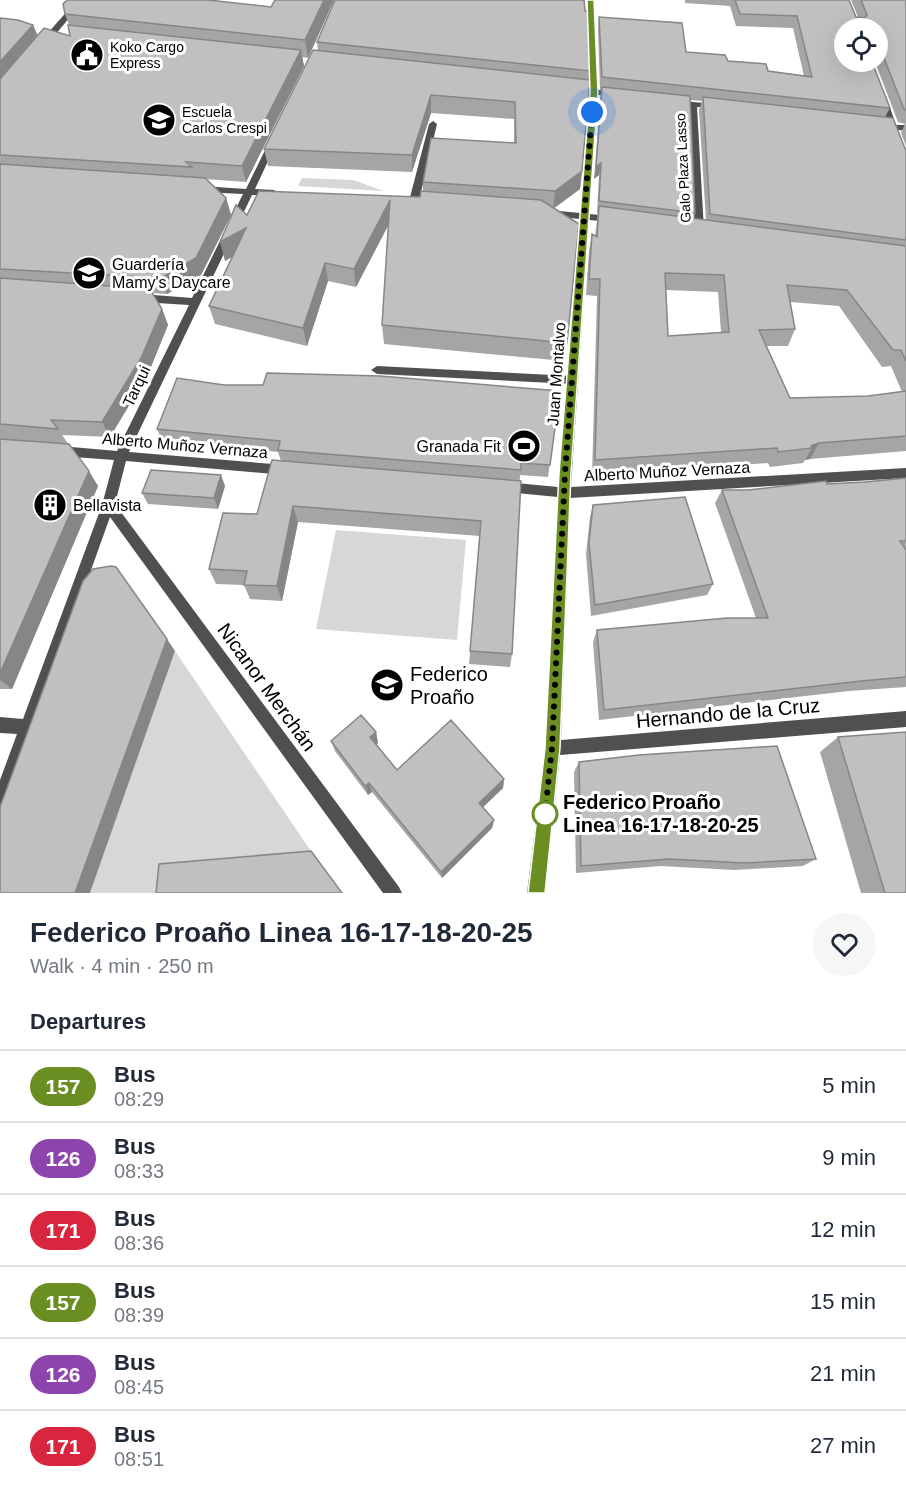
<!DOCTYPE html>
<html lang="en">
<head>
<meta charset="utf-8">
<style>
  :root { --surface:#fff; --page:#f6f6f7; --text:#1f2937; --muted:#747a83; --line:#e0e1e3 }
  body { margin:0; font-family:Arial,sans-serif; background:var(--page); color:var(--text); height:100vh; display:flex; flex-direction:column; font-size:22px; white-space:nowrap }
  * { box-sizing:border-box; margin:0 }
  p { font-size:20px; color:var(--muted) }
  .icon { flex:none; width:33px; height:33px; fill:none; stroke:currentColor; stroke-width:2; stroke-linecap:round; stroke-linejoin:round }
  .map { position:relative; height:893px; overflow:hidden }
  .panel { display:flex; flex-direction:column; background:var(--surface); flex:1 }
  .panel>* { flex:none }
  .badge { padding:0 12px; border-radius:20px; font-size:21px; line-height:39px }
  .tools { position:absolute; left:834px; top:18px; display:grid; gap:12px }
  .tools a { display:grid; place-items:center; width:54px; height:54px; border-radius:50%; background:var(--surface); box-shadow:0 6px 24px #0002; font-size:30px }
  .you { position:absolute; width:30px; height:30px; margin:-15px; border:4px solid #fff; border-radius:50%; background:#1a73e8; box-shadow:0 0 0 9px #1a73e833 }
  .map>.badge { position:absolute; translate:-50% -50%; box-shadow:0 0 0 3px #fff }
  h2 { padding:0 30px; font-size:22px; line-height:54px }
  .round { display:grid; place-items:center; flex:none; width:63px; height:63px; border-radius:32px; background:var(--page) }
  .overview { display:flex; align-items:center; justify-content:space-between; height:102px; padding:0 30px }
  h1 { font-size:28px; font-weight:800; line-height:45px }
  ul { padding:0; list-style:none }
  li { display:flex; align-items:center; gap:18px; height:72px; padding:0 30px; border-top:2px solid var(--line) }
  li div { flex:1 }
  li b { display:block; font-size:22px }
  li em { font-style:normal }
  li .badge { min-width:66px; font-weight:700; text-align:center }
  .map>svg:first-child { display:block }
  .green { fill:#d7d7d7 }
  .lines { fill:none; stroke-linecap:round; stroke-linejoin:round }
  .service { fill:#505050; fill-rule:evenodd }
  .minor { fill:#505050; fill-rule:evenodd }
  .wall { fill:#a5a5a5; fill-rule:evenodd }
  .shaded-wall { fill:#868686 }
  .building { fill:#c0c0c0; stroke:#868686; stroke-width:1.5; fill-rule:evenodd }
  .line { fill:#6b8e23; stroke:#fff; stroke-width:1.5 }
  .walk { stroke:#000; stroke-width:6; stroke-dasharray:0 10.8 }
  .stop-dot { fill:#fff; stroke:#6b8e23; stroke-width:3 }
  .labels { text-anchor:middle; stroke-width:6; stroke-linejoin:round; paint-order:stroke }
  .far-poi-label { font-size:14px; fill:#000; stroke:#fff; text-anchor:start }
  .far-street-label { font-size:14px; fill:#000; stroke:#fff }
  .poi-label { font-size:16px; fill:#000; stroke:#fff; text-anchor:start }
  .street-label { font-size:16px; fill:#000; stroke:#fff }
  .near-poi-label { font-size:20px; fill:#000; stroke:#fff; text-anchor:start }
  .near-street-label { font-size:20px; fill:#000; stroke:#fff }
  .near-stop-label { font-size:20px; font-weight:bold; fill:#000; stroke:#fff; text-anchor:start }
</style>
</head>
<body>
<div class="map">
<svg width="906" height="893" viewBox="0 0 906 893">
  <rect width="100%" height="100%" fill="#fff"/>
  <!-- green -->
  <path class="green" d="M302 178 353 180 384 191 298 186Z
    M336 530 466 540 457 640 316 629Z
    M175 651 317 860 169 893H90Z"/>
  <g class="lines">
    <!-- service -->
    <path class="service" d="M433 121 437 124 418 205 413 208 408 205 429 124Z
      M377 366 572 376 578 380 572 384 377 374 371 370Z"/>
    <!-- minor -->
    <path class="minor" d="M77 0H84L46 46H40V42Z
      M588 0H594L598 90 616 92 620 94 616 96 598 95 589 214 612 216 617 219 612 222 589 220 571 487 906 468V478L570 498 561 740 906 711V727L560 755 545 893H527L545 748 558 497 506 492 502 491 500 487 502 483 506 482 558 487 580 219 549 216 544 213 549 210 580 213 590 94 574 92 570 90 574 88 590 89Z
      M879 94 886 96 896 125H906V131L898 130 906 152V167L902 164 889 129 877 126 881 123 888 124 878 96Z
      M672 100 715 104 719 106 715 108 697 107 704 230 699 233 694 230 689 106 672 104Z
      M272 141 276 144 255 189 274 190 279 193 274 196 252 195 129 452 285 465 289 466 291 470 289 474 285 475 126 461 115 504 399 887 402 893H383L110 517 8 802 6 808 0 810V780L17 734 0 733V717L23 719 102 505 114 460 60 456 56 454 54 451 56 448 60 446 117 451 189 305 141 302 136 298 141 294 192 298 243 194 202 192 197 189 202 186 246 189 268 144Z"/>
  </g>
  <!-- wall -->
  <path class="wall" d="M334 0 308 58 302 57 304 66 246 182 205 179 226 198 231 215 201 275 167 294 152 293 162 309 168 325 148 374 110 437 62 435 98 486 12 689H0V18L33 25 38 36H70L69 25 65 14 271 7Z
    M685 0H849L856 17H858L851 0H906V146L901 133 905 124 898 122 875 62H878V28H844L890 108 885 117 906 151V451L810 459 805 460 803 463 770 467 768 463 592 475 597 296 586 295 589 251 592 234 595 236 598 213H597L599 175 594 179 601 90H600L598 29 599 17 686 52 728 61 768 71 804 76 793 28 736 26 730 6 685 3ZM690 100 702 101 699 110 706 220 694 219 695 213ZM666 290 718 292 721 332 668 336ZM790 302 839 306 882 367 891 366 902 392 868 396 790 398 766 346H788L795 329Z
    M585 11 590 71 582 171 580 189 554 208 567 343 564 361 384 344 382 325 389 224 356 287 328 281 307 346 215 324 209 306 232 257 225 261 247 215 420 197 423 191V182L514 143V119L431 113 412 172 268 166 264 149 318 51 317 42Z
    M224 385 560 391 548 477 520 475 512 654 510 667 469 664 480 536 298 522 282 601 250 599 244 585 216 584 209 569 257 514 281 461 278 452 162 441 157 429Z
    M906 478V687L849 691 599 720 593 642 597 630 756 618 715 503 722 490H748L865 482Z
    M225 486 218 509 148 504 142 493Z
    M593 505 713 584 707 595 591 616 586 554 590 517Z
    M376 732 378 743 376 744 397 770 504 779 503 788 483 807 494 820 492 828 442 878 372 792 368 795 335 751 331 741Z
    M838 737 906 893H861L820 752Z
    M579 762 816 859 803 866 734 870 661 866 576 873 574 772Z"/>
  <!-- shaded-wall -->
  <path class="shaded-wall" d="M324 0H334L308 58 305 40Z
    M33 25 39 40 0 87V62Z
    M301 50 304 66 246 182 242 166Z
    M431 95V113L412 172V155Z
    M601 163 599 175 594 179 596 167Z
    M582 171 580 189 553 209 555 191Z
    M226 198 231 215 201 275 167 294 161 278Z
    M390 200 392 218 356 287 354 269Z
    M246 228 250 246 225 261 220 242Z
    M325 263 328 281 307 346 303 328Z
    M162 309 168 325 148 374 110 437 102 422Z
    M819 443 810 459 805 460 812 448 811 446Z
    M89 471 98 486 12 689 0 680V673Z
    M221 475 225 486 218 509 214 498Z
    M293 506 298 522 282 601 277 586Z
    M167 639 175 651 90 893H75Z
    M376 732 378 743 373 747 370 737Z
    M504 779 503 788 478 812 479 803Z
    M369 783 372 792 368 795 365 786Z
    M494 820 492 828 442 878 441 872Z"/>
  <!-- building -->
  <path class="building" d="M67 0H208L271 7 275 0H324L305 40 65 14 63 4Z
    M335 0H584L585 11H589L590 71 317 42Z
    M735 0H849L856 17 865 18 867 15 861 0H906V110L904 109 880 48H878V28H844V62H872L890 108 602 77 599 17 682 23 686 52 725 55 728 61 766 64 768 71 812 77 797 16 740 14Z
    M0 18 18 20 33 25 0 62Z
    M68 25 301 50 242 166 186 162 192 167 0 155V79L44 28 70 36Z
    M313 50 590 80 582 171 555 191 423 182 431 138 516 143 515 102 431 95 412 155 264 149Z
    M602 87 690 96 695 213 599 201 601 163 596 167Z
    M703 97 893 118 906 151V240L710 214Z
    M0 164 205 178 226 198 196 258 161 278 0 269Z
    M259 191 420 197 421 191 541 200 579 224 567 343 382 325 390 200 354 269 325 263 303 328 209 306 246 228 220 242 236 205 247 215Z
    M599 206 906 246V361L901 350H893L847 290 787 285 795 329 759 330 790 398 868 396 906 391V436L819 443 811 446 812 448 778 452 777 448 595 460 600 279H589L592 234 597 237ZM665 273 724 275 729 332 668 336Z
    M0 278 150 289 162 309 141 358 102 422 51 420 58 429 0 424Z
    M267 373 380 376 560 391 550 465 521 463V470L278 450 280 441 157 429 177 378 224 385H263Z
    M0 439 69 444 89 471 0 673Z
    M272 460 521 481 512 654 470 651 481 521 293 506 277 586 244 585 247 571 209 569 223 513 257 514Z
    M151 470 221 475 214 498 142 493Z
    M906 478V541H900L906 550V677L861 681 604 710 597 630 727 618H768L722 490H748L826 481 827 484 865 482Z
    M685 497 713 584 595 605 589 543 593 505Z
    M111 566 116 567 167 639 75 893H0V807L83 581 93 569Z
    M361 715 376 732 370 737 397 770 451 720 504 779 479 803 494 820 441 872 369 783 365 786 331 741Z
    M906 732V893H885L838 737Z
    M777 746 816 859 744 863 669 859 581 866 579 762 639 755Z
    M311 851 342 893H156L159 864Z"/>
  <!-- line -->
  <path class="line" d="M587 0H594L598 92 571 473 560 748 545 893H528L545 748 559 473 590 92Z"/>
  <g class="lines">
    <!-- walk -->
    <path class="walk" d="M545 814 552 748 565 473 592 112"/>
  </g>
  <!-- icons -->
  <defs>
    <g id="civic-disc" transform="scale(1.725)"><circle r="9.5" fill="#000" stroke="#fff"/><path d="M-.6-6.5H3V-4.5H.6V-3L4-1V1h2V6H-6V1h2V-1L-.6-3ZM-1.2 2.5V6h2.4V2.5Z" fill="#fff"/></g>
    <g id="school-disc" transform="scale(1.725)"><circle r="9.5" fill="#000" stroke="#fff"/><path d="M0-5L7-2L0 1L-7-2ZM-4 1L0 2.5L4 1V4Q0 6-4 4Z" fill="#fff"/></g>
    <g id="stadium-disc" transform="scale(1.725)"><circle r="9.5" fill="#000" stroke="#fff"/><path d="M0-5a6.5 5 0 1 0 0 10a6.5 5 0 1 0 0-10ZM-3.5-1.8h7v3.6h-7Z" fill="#fff"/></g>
    <g id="building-disc" transform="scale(1.725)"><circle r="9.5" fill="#000" stroke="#fff"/><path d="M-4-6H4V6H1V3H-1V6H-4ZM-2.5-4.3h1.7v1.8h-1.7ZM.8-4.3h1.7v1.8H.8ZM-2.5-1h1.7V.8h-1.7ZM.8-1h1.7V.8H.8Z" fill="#fff"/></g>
  </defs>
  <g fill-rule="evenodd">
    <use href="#civic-disc" x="87" y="55"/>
    <use href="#school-disc" x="159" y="120"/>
    <use href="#school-disc" x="89" y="273"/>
    <use href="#stadium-disc" x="524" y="446"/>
    <use href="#building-disc" x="50" y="505"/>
    <use href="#school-disc" x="387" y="685"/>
  </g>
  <!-- markers -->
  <circle class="stop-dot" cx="545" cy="814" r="12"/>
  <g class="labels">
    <!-- far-poi labels -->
    <g class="far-poi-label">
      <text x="110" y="52">Koko Cargo<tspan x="110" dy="16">Express</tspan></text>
      <text x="182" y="117">Escuela<tspan x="182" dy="16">Carlos Crespi</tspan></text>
    </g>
    <!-- far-street labels -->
    <g class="far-street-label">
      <text transform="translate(683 168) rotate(-93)" y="5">Galo Plaza Lasso</text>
    </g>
    <!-- poi labels -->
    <g class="poi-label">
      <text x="112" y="270">Guardería<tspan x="112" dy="18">Mamy's Daycare</tspan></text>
      <text x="501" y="452" text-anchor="end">Granada Fit</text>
      <text x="73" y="511">Bellavista</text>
    </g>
    <!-- street labels -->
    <g class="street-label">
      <text transform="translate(556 374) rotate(-86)" y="6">Juan Montalvo</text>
      <text transform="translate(136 386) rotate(-65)" y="6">Tarqui</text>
      <text transform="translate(185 445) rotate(5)" y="6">Alberto Muñoz Vernaza</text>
      <text transform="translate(667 471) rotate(-3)" y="6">Alberto Muñoz Vernaza</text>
    </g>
    <!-- near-poi labels -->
    <g class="near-poi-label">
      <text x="410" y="681">Federico<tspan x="410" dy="23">Proaño</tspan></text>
    </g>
    <!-- near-street labels -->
    <g class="near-street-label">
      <text transform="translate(267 687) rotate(54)" y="7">Nicanor Merchán</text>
      <text transform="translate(728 713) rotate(-5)" y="7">Hernando de la Cruz</text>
    </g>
    <!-- near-stop labels -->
    <g class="near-stop-label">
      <text x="563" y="809">Federico Proaño<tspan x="563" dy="23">Linea 16-17-18-20-25</tspan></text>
    </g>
  </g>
</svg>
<div class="tools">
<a><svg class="icon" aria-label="locate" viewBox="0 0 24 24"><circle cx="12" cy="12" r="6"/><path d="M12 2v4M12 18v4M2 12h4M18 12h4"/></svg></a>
</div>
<div class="you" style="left:592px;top:112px"></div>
</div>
<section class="panel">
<div class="overview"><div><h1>Federico Proaño Linea 16-17-18-20-25</h1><p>Walk · 4 min · 250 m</p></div><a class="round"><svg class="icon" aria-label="heart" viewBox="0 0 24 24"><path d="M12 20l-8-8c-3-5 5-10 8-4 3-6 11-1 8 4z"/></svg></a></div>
<h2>Departures</h2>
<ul>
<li><span class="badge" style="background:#6b8e23;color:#fff">157</span><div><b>Bus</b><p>08:29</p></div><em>5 min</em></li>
<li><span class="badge" style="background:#8e44ad;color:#fff">126</span><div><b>Bus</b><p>08:33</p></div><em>9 min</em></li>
<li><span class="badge" style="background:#d7263d;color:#fff">171</span><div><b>Bus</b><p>08:36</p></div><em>12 min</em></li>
<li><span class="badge" style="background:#6b8e23;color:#fff">157</span><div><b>Bus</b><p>08:39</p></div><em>15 min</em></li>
<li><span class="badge" style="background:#8e44ad;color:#fff">126</span><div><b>Bus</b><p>08:45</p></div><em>21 min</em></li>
<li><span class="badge" style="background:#d7263d;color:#fff">171</span><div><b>Bus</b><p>08:51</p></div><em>27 min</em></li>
</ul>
</section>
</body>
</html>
